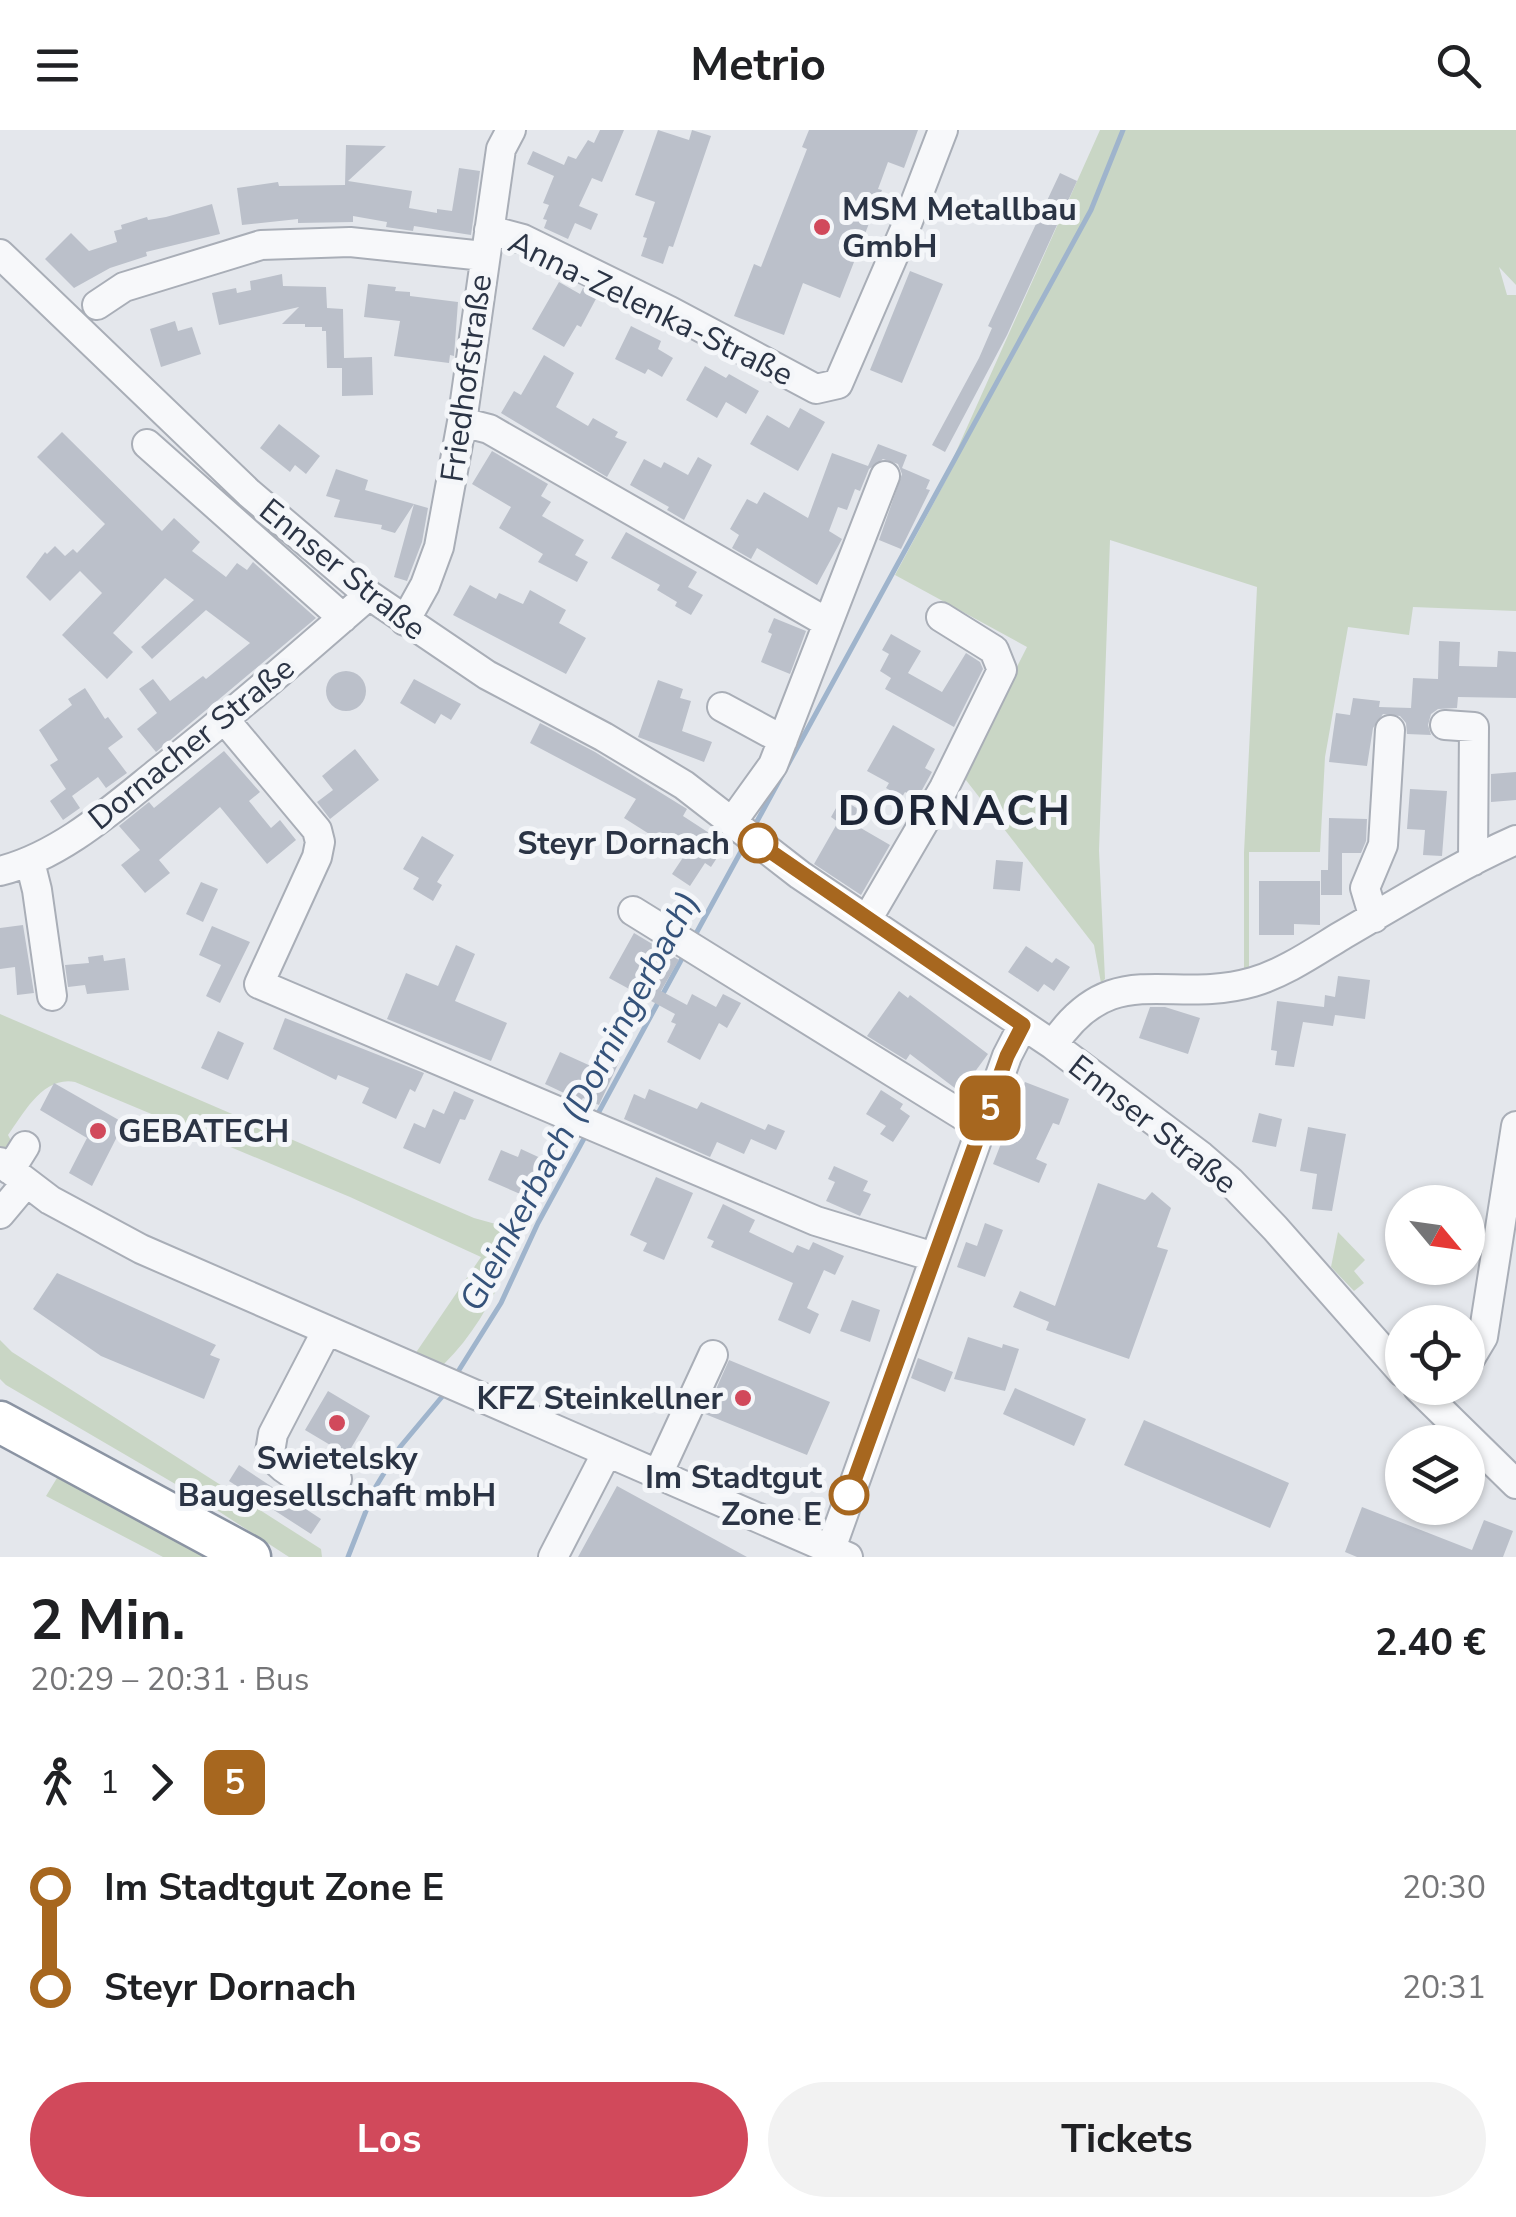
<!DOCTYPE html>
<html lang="de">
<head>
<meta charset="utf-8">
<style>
  :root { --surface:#fff; --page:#f2f2f2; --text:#202124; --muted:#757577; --accent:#d1495b }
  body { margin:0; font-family:"Nunito Sans",sans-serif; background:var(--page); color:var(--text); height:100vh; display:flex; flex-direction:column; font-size:38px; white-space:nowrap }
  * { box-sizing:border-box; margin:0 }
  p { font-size:32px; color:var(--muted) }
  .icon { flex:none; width:55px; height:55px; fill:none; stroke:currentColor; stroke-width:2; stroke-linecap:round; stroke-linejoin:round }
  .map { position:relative; height:1427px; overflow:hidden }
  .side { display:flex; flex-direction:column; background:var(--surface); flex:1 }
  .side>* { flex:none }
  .badge { padding:0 20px; border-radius:15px; font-size:35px; line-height:65px }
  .needle { width:65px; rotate:119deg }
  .buttons { position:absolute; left:1385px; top:1055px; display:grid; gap:20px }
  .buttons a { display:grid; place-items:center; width:100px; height:100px; border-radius:50%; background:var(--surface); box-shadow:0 2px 8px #0004; font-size:50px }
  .map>.badge { position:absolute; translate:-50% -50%; box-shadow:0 0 0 5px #fff }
  .legs { display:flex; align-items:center; gap:15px; height:110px; padding:0 30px; font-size:32px }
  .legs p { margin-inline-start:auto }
  .overview { display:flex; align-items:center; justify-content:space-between; height:170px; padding:0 30px }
  h1 { font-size:55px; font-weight:700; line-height:75px }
  .primary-button { display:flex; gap:20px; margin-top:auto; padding:20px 30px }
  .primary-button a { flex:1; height:115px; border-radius:60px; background:var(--accent); color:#fff; font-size:40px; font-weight:700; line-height:115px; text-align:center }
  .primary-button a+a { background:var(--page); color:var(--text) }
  ul { padding:0 30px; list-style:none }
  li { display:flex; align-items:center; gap:35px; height:100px; font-size:38px }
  li i { display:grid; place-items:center; width:15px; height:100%; margin:0 12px; background:currentColor }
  li i::after { content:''; width:25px; height:25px; margin:-12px; border:8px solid; border-radius:50%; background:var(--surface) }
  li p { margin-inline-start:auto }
  li:first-child i { background:linear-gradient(#0000 50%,currentColor 0) }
  li:last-child i { background:linear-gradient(currentColor 50%,#0000 0) }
  header { display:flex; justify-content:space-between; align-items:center; height:130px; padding:0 30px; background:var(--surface); font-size:45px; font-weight:700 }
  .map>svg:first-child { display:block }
  .green { fill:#c9d6c5 }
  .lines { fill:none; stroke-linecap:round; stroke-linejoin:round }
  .stream { stroke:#9fb4cc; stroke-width:5 }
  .building { fill:#bbc0ca }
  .minor-casing { stroke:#a9aeb7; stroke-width:32 }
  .highway-casing { stroke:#8b94a3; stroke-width:45 }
  .minor { stroke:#f7f8fa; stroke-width:28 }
  .highway { stroke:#fff; stroke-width:40 }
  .line-1-casing { stroke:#fff; stroke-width:22 }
  .line-1 { stroke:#a7671f; stroke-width:15 }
  .poi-dot { fill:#d1495b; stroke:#f4f6f9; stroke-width:4 }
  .stop-1-dot { fill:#fff; stroke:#a7671f; stroke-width:5 }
  .labels { text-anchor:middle; stroke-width:10; stroke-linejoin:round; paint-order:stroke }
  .poi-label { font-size:32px; font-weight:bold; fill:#2b3445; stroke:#f4f6f9; text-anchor:start }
  .street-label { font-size:32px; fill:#2b3445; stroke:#f4f6f9 }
  .stop-label { font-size:32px; font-weight:bold; fill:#2b3445; stroke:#f4f6f9; text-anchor:end }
  .water-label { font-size:35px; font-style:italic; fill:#34527a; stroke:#f4f6f9 }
  .district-label { font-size:42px; font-weight:bold; letter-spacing:2.5px; fill:#1d2536; stroke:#f4f6f9 }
</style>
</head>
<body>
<header><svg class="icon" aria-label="menu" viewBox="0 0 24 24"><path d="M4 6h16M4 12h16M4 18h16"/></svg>Metrio<svg class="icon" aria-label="search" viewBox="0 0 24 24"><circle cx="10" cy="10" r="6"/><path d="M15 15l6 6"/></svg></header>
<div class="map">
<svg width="1516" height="1427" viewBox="0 0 1516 1427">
  <rect width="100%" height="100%" fill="#e4e7ec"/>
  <!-- green -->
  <path class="green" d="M1100 0H1516V155L1499 137 1507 165H1516V481L1413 477 1409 505 1348 497 1325 627 1320 722H1249V845L1244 843V723L1257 457 1110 410 1099 721 1105 849 1101 853 1094 815 962 645 1027 517 895 445 953 337 951 333Z
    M0 884 474 1088 524 1102C502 1149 482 1197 444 1234L415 1224 481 1127 350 1067 75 952C43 946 24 983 8 1005L20 1028 34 1042 0 1016Z
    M1338 1102 1365 1130 1354 1141 1364 1153 1354 1161 1331 1137Z
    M0 1210 12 1222 321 1419 322 1427H289L189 1362 6 1255 0 1249Z
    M57 1348 214 1427H163L46 1366Z"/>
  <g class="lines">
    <!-- stream -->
    <path class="stream" d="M755 695 1091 80 1123 0
      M693 809 745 714
      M595 989 685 823
      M454 1248 501 1173 538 1093 587 1003
      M348 1427 375 1358 400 1317 446 1262"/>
  </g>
  <!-- building -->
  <path class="building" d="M600 0H624L602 52 592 48 579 76 598 84 591 100 575 93 568 109 544 98 547 90 543 89 549 75 543 73 554 46 527 34 533 21 564 35 568 26 576 29 588 10 594 13Z
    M658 0 689 10 692 0 711 6 673 117 669 116 663 134 641 126 647 108 643 107 655 72 635 65Z
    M809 0H918L904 38 888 32 878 59 882 60 840 168 803 153 784 205 734 186 754 134 761 137 807 19 802 17Z
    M346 15 386 16 348 51 412 61 409 78 437 83V79L452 81 459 38 480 41 471 105 414 96 413 101 386 97 387 92 353 86V92L298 93V89L242 95 237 58 278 52 279 56 345 55Z
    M1060 43 1077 51 1007 205 945 322 932 315 979 228 992 198 988 196Z
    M212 74 220 104 146 122 147 126 110 138 74 158 45 129 71 103 89 121 117 112 114 101 122 99 121 95 147 87 148 90 166 87Z
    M910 141 943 154 902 253 870 240Z
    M282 144 283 156 326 157 327 178 343 179 344 228 372 227 373 265 342 266V238H327L326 201H322V197H305V194H282L299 177 219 195 212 163 236 158 237 163 251 160 250 151Z
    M559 152 580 164 583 158 598 165 581 197 577 195 564 217 532 199Z
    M368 154 396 157 395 161 410 162V166L458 172 454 226 450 225 449 233 394 226 400 191 364 187Z
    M175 191 178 201 192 197 201 224 161 237 150 199Z
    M631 196 661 211 658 219 673 228 662 247 648 239 645 244 615 229Z
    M544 225 574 243 556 277 588 296 593 288 618 302 615 307 627 312 607 347 501 283 514 261 521 265Z
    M705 236 726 248 729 244 759 261 746 284 726 272 717 288 686 270Z
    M800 278 825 292 798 341 750 314 767 285 789 298Z
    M279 294 320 326 306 344 295 335 290 342 260 318Z
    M62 302 162 401 174 388 200 412 192 421 226 447 237 433 247 440 253 432 316 488 156 622 137 599 157 583 139 559 153 549 170 571 203 546 206 549 250 513 206 480 152 529 141 517 194 470 165 448 113 503 133 522 107 549 62 505 102 463 80 441 50 471 26 447 45 422 47 424 55 416 65 426 73 419 77 423 105 394 37 327Z
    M878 314 907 325 902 338 930 350 926 359 930 360 901 419 879 410 902 344 898 334 883 329 869 339 860 361 855 359 847 380 838 377 829 401 842 409 817 455 757 418 751 429 732 418 739 405 730 399 747 369 757 374 764 362 808 388 832 323 868 336Z
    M492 321 548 354 541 366 551 372 542 386 584 410 575 425 588 432 577 452 538 432 543 424 499 398 511 377 472 354Z
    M698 327 712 335 684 390 667 380 669 377 630 355 644 329 661 338 664 332 688 345Z
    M336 339 368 350 365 360 428 378 422 412 407 451 394 447 414 374 395 403 381 399 382 395 334 387 340 370 326 366Z
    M626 402 697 442 688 457 703 465 691 485 675 476 677 472 657 460 660 455 611 428Z
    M470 455 496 469 499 463 523 474 530 460 566 480 559 493 586 508 566 544 453 485Z
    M774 488 806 501 790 544 761 532 772 504 768 502Z
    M891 504 921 521 908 543 942 562 966 523 980 532 983 539 954 597 885 559 891 548 880 541 889 524 882 520Z
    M1439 511 1460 512 1459 536 1497 537 1498 521 1516 522V568L1458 567 1457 578 1438 579 1431 584 1428 595 1431 605 1407 604 1406 593 1400 586 1383 584 1373 598 1367 636 1329 632 1336 583 1350 585 1353 568 1380 571 1379 577 1411 578 1413 548 1438 549Z
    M326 561a20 20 0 1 1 40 0a20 20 0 1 1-40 0Z
    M414 549 461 574 451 590 441 584 435 594 400 573Z
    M658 550 683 559 680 568 691 571 682 601 712 612 704 632 638 607Z
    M85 558 105 589 108 587 123 607 108 618 127 643 106 658 98 647 72 666 80 678 63 690 50 671 66 659 50 635 58 630 39 600 72 575 68 569Z
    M540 593 595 622 687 679 683 686 726 714 711 737 705 733 690 756 672 744 684 726 624 688 636 669 530 613Z
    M893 595 935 619 925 638 932 642 917 669 905 662 902 667 886 658 889 653 867 641Z
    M355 619 379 650 330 689 317 672 333 660 322 646Z
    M224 621 260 662 249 671 271 698 280 690 296 710 267 734 220 677 159 730 170 743 145 763 121 735 140 720 119 696 149 672 154 678Z
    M1516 642V670L1491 672V644Z
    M1410 659 1447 661 1442 726 1423 725 1425 700 1407 699Z
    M841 669 867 684 859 697 890 715 861 765 814 734 838 692 831 687Z
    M1329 688 1367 689 1366 711 1361 723H1342V765H1321V740H1328Z
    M422 706 454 725 437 752 442 755 433 771 413 759 419 748 403 739Z
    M996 730 1023 732 1020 761 993 759Z
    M1259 751H1320V795L1294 794V805H1259Z
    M201 752 218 759 203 792 186 784Z
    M23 795 34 863 17 865 15 837 0 839V798Z
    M212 796 250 812 220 873 206 866 221 835 199 825Z
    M634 803 679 830 661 861 687 875 692 864 716 877 723 864 741 873 727 898 719 893 700 930 667 912 676 894 671 892 675 884 609 848Z
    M456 815 475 824 455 871 507 893 491 931 387 889 406 843 438 856Z
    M1026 816 1052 833 1056 828 1070 837 1054 861 1044 854 1038 862 1008 842Z
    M103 825 104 831 125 828 129 860 87 864 85 855 68 857 65 835 89 833 88 827Z
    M1338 846 1370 850 1365 889 1335 885 1333 896 1303 892 1294 937 1275 935 1277 921 1271 920 1277 871 1324 877 1325 865 1335 867Z
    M899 861 908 868 910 865 988 924 960 962 910 924 906 930 867 906Z
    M1150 877H1165L1200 888 1188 924 1139 908Z
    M285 888 424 943 415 962 410 959 396 989 362 973 369 958 338 945 336 950 273 919Z
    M218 901 244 913 228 950 201 938Z
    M560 922 593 937 601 922 620 930 599 975 583 968 581 971 545 954Z
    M1025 952 1069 969 1059 995 1053 993 1036 1029 1047 1034 1039 1053 993 1034Z
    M54 953 124 993 92 1056 69 1043 87 1008 40 980Z
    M649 959 697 979 701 972 765 1000 768 994 785 1001 776 1020 751 1009 744 1024 717 1012 710 1027 624 989 634 964 645 969Z
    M881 960 903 974 900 979 910 986 893 1012 880 1004 886 996 866 984Z
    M454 961 474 970 465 990 460 989 440 1034 403 1018 414 993 425 998 433 979 444 984Z
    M1259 983 1282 989 1276 1017 1252 1012Z
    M1308 997 1346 1004 1332 1081 1312 1079 1317 1044 1300 1041Z
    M521 1019 547 1031 527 1067 488 1050 501 1020 518 1027Z
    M834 1036 868 1051 863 1061 871 1064 860 1086 826 1071 835 1052 828 1049Z
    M656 1047 693 1063 664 1130 643 1121 647 1113 630 1105Z
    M1098 1053 1145 1070 1152 1062 1171 1078 1157 1117 1168 1120 1129 1229 1046 1200 1049 1192 1013 1177 1020 1161 1055 1176Z
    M723 1074 755 1090 749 1102 793 1123 797 1115 809 1120 813 1112 844 1126 835 1145 824 1140 807 1178 819 1184 810 1204 778 1190 793 1153 711 1117 714 1111 707 1108Z
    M985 1093 1003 1100 985 1147 957 1137 966 1112 977 1116Z
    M57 1143 216 1215 210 1225 220 1229 204 1269 101 1226 33 1179Z
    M852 1170 880 1180 870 1212 840 1201Z
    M968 1207 1002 1218 1003 1214 1019 1219 1005 1261 954 1249Z
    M918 1228 953 1242 945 1262 911 1248Z
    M729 1230 830 1272 807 1325 705 1284Z
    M1015 1258 1086 1289 1074 1316 1003 1284Z
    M328 1261 370 1286 347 1325 305 1300Z
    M1144 1290 1289 1353 1270 1398 1124 1335Z
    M239 1335 321 1389 311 1404 229 1351Z
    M617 1356 747 1427H578Z
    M1362 1377 1472 1420 1484 1390 1513 1401 1503 1427H1357L1345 1422Z"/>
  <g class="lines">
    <!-- minor casing -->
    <g class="minor-casing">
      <path id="minor" d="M489 100 523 109 670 181 816 259 838 254 905 99 943 0
        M0 124 249 363 369 465 487 545 604 607 684 655 800 745 1053 915 1201 1026 1230 1051 1275 1098 1402 1242
        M97 175 124 157 261 115 350 112 484 126
        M462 292 489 299 828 493
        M147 314 343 488
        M405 491 425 455 439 417 462 292 501 19 511 0
        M722 577 783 610
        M225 590 317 700 320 712 317 727 259 854 816 1091 934 1127
        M1445 595 1474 597 1473 731
        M732 692 773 635 885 346
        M30 732 37 760 52 866
        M0 741C59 726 109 682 156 644 229 587 299 526 369 465
        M633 781 983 998
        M868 788 944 658 1002 540 994 520 941 487
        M1374 788 1365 758 1383 715 1390 600
        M1053 915C1112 826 1169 876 1253 852 1284 843 1313 823 1341 806 1398 773 1455 737 1516 710
        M0 1032 50 1070 141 1119 848 1427
        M10 1040 25 1016
        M0 1084 26 1053
        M327 1200 273 1304 270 1322C278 1339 301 1349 318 1356L337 1349
        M1468 1232 1483 1207 1516 996
        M1418 1258 1516 1354
        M658 1344 713 1225
        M553 1427 607 1322
        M828 1427 1007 926 1023 895"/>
    </g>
    <!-- highway casing -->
    <g class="highway-casing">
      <path id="highway" d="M0 1292 250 1427"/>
    </g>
    <!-- minor -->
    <use href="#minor" class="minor"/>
    <!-- highway -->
    <use href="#highway" class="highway"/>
  </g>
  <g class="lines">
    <!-- line-1 casing -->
    <g class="line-1-casing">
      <path id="line-1" d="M758 713 1023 895 1007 926 849 1365"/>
    </g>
    <!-- line-1 -->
    <use href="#line-1" class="line-1"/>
  </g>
  <!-- markers -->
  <g class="poi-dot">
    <circle cx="822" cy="97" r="10"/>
    <circle cx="98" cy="1001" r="10"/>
    <circle cx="743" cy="1268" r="10"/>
    <circle cx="337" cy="1293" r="10"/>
  </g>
  <g class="stop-1-dot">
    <circle cx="758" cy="713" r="18"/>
    <circle cx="849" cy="1365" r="18"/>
  </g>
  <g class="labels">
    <!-- poi labels -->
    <g class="poi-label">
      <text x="842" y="90">MSM Metallbau<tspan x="842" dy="37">GmbH</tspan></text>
      <text x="118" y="1012">GEBATECH</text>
      <text x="723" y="1279" text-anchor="end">KFZ Steinkellner</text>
      <text x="337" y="1339" text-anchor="middle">Swietelsky<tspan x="337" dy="37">Baugesellschaft mbH</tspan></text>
    </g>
    <!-- street labels -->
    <g class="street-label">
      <text transform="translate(651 178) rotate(26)" y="11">Anna-Zelenka-Straße</text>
      <text transform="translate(466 248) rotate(-82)" y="11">Friedhofstraße</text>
      <text transform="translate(343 439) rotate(39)" y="11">Ennser Straße</text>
      <text transform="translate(191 613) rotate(-39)" y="11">Dornacher Straße</text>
      <text transform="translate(1153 994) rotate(38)" y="11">Ennser Straße</text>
    </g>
    <!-- stop labels -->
    <g class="stop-label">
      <text x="730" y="724">Steyr Dornach</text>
      <text x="822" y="1358">Im Stadtgut<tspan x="822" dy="37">Zone E</tspan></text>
    </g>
    <!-- water labels -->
    <g class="water-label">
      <text transform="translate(579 971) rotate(-62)" y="12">Gleinkerbach (Dorningerbach)</text>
    </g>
    <!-- district labels -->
    <g class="district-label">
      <text x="955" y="695">DORNACH</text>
    </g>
  </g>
</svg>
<div class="buttons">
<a><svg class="needle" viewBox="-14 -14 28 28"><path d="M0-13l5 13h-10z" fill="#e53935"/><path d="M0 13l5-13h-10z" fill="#757577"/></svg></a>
<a><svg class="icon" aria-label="locate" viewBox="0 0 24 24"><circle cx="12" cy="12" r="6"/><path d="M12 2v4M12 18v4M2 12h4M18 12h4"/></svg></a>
<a><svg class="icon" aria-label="layers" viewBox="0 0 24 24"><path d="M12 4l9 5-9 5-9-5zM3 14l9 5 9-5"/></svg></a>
</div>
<b class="badge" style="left:990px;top:978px;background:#a7671f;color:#fff">5</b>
</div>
<section class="side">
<div class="overview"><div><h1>2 Min.</h1><p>20:29 – 20:31 · Bus</p></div><b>2.40 €</b></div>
<div class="legs"><svg class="icon" aria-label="walk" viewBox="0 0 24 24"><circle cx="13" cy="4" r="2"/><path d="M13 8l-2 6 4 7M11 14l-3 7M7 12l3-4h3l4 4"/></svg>1<svg class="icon" aria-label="forward" viewBox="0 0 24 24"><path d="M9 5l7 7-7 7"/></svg><b class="badge" style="background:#a7671f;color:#fff">5</b></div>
<ul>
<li><i style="color:#a7671f"></i><b>Im Stadtgut Zone E</b><p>20:30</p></li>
<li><i style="color:#a7671f"></i><b>Steyr Dornach</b><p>20:31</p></li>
</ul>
<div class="primary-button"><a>Los</a><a>Tickets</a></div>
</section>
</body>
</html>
